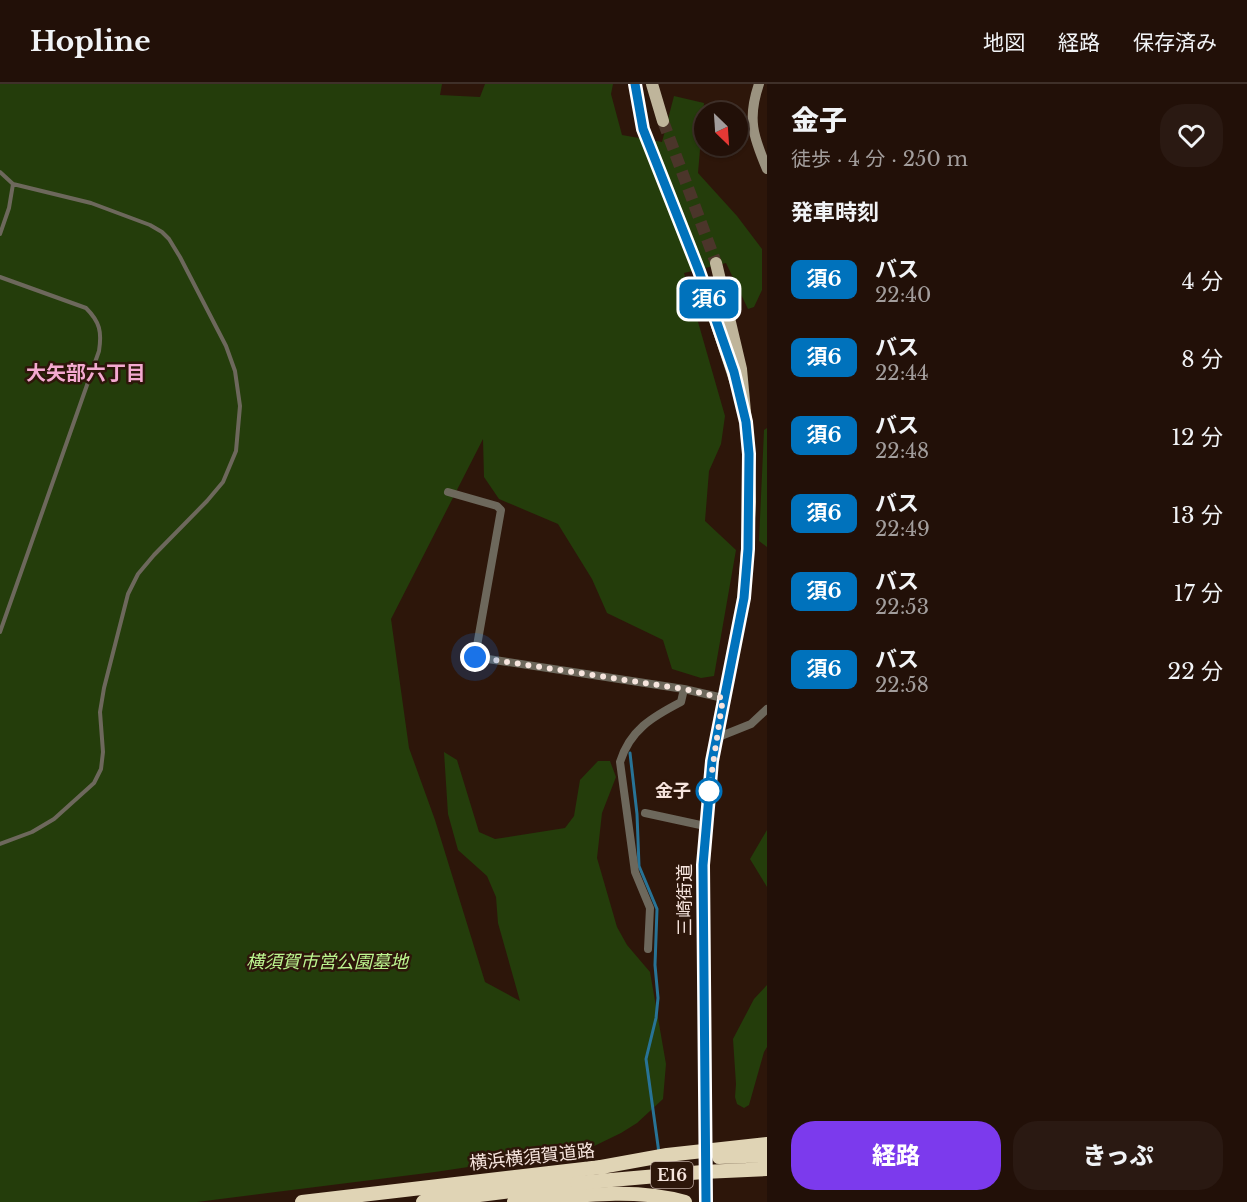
<!DOCTYPE html>
<html lang="ja">
<head>
<meta charset="utf-8">
<style>
  :root { --surface:#221008; --page:#2a1912; --text:#f1f3f6; --muted:#a29d9c; --line:#3f3029; --accent:#7c3aed }
  body { margin:0; font-family:"Libre Baskerville","Noto Sans JP",serif; background:var(--page); color:var(--text); height:100vh; display:flex; flex-direction:column; font-size:22px; white-space:nowrap }
  * { box-sizing:border-box; margin:0 }
  p { font-size:20px; color:var(--muted) }
  .icon { flex:none; width:33px; height:33px; fill:none; stroke:currentColor; stroke-width:2; stroke-linecap:round; stroke-linejoin:round }
  .map { position:relative; flex:1; overflow:hidden }
  .side { display:flex; flex-direction:column; background:var(--surface); width:480px }
  .side>* { flex:none }
  .badge { padding:0 12px; border-radius:9px; font-size:21px; line-height:39px }
  .needle { width:39px; rotate:155deg }
  .fabs { position:absolute; left:694px; top:18px; display:grid; gap:12px }
  .fabs a { display:grid; place-items:center; width:54px; height:54px; border-radius:50%; background:var(--surface); box-shadow:0 2px 4px #0004,0 0 0 2px var(--line); font-size:30px }
  .you { position:absolute; width:30px; height:30px; margin:-15px; border:4px solid #fff; border-radius:50%; background:#1a73e8; box-shadow:0 0 0 9px #1a73e833 }
  .map>.badge { position:absolute; translate:-50% -50%; box-shadow:0 0 0 3px #fff }
  h2 { padding:0 24px; font-size:22px; line-height:54px }
  .round { display:grid; place-items:center; flex:none; width:63px; height:63px; border-radius:24px; background:var(--page) }
  .head { display:flex; align-items:center; justify-content:space-between; height:102px; padding:0 24px }
  h1 { font-size:28px; font-weight:800; line-height:45px }
  .primary-button { display:flex; gap:12px; margin-top:auto; padding:12px 24px }
  .primary-button a { flex:1; height:69px; border-radius:24px; background:var(--accent); color:#fff; font-size:24px; font-weight:800; line-height:69px; text-align:center }
  .primary-button a+a { background:var(--page); color:var(--text) }
  ul { padding:0; list-style:none }
  li { display:flex; align-items:center; gap:18px; height:78px; padding:0 24px }
  li div { flex:1 }
  li b { display:block; font-size:22px }
  li em { font-style:normal }
  li .badge { min-width:66px; font-weight:700; text-align:center }
  header { display:flex; align-items:center; gap:36px; box-sizing:border-box; height:84px; padding:0 30px; background:var(--surface); border-bottom:2px solid var(--line) }
  header strong { font-size:28px }
  nav { display:flex; gap:33px; margin-inline-start:auto; font-size:21px }
  main { display:flex; flex:1; min-height:0 }
  .map>svg:first-child { display:block }
  .green { fill:#243d0b }
  .lines { fill:none; stroke-linecap:round; stroke-linejoin:round }
  .stream { stroke:#287396; stroke-width:3 }
  .primary-tunnel { stroke:#4b352a; stroke-width:12; stroke-dasharray:12 6; stroke-linecap:butt }
  .lane { stroke:#6d685c; stroke-width:4 }
  .street { stroke:#6d685c; stroke-width:8 }
  .secondary { stroke:#9b9380; stroke-width:10 }
  .primary { stroke:#bfb59b; stroke-width:12 }
  .highway { stroke:#e0d4b5; stroke-width:14 }
  .highway-bridge { stroke:#e0d4b5; stroke-width:14 }
  .line-casing { stroke:#fff; stroke-width:14 }
  .line { stroke:#0072bc; stroke-width:9 }
  .walk { stroke:#f6e4dd; stroke-width:6; stroke-dasharray:0 10.8 }
  .stop-dot { fill:#fff; stroke:#0072bc; stroke-width:3 }
  .labels { text-anchor:middle; stroke-width:5; stroke-linejoin:round; paint-order:stroke }
  .shield { fill:#2d160a; stroke:#baa69e; stroke-width:1.5 }
  .shield-label { font-size:16px; font-weight:bold; fill:#f6e4dd }
  .stop-label { font-size:18px; font-weight:bold; fill:#f6e4dd; stroke:#2d160a; text-anchor:end }
  .street-label { font-size:18px; fill:#f6e4dd; stroke:#2d160a }
  .park-label { font-size:18px; font-style:italic; fill:#bdf690; stroke:#2d160a }
  .neighbourhood-label { font-size:20px; font-weight:bold; fill:#f3a9d0; stroke:#2d160a }
</style>
</head>
<body>
<header>
<strong>Hopline</strong>
<nav><a>地図</a><a>経路</a><a>保存済み</a></nav>
</header>
<main>
<div class="map">
<svg width="767" height="1118" viewBox="0 0 767 1118">
  <rect width="100%" height="100%" fill="#2d160a"/>
  <!-- green -->
  <path class="green" d="M0 0H442L440 11 480 13 485 0H613L611 10 622 51 662 58 674 12 704 19 698 89 737 132 762 165V206L754 223 748 225 726 179 684 189 725 332 721 360 709 387 705 437 736 466 714 592 701 594 672 585 663 556 607 529 592 495 558 440 499 415 484 393 483 355 391 535 409 664 435 736 485 898 520 917 498 839 496 813 487 792 458 766 448 730 444 668 457 676 479 748 495 755 565 744 574 732 580 696 598 677H610L616 693 602 729 597 774 617 843 627 861 650 888 666 980 663 1015 637 1039 621 1049 588 1065 435 1088 197 1118H0Z
    M767 344V463L759 457 764 346Z
    M767 746V803L750 775Z
    M767 901V963L764 968 749 1021 744 1024 737 1020 735 1013 736 1000 733 955 754 915Z"/>
  <g class="lines">
    <!-- stream -->
    <path class="stream" d="M630 669 637 730 639 782 657 825 655 881 658 914 656 934 646 975 659 1069"/>
    <!-- primary-tunnel -->
    <path class="primary-tunnel" d="M663 37 716 179
      M643 45 699 187"/>
    <!-- lane -->
    <path class="lane" d="M0 88 13 100 91 119 150 141 162 148 169 155 180 173 226 262 235 287 240 322 236 367 223 398 207 417 154 471 138 490 128 510 104 604 100 628 103 668 101 685 94 699 54 735 32 748 0 760
      M0 150 9 124 13 100
      M0 193 86 224C100 238 102 248 99 267L0 548"/>
    <!-- street -->
    <path class="street" d="M448 408 497 422 501 426 475 573 684 605 723 614
      M716 654 751 640 767 625
      M645 729 705 742
      M648 865 650 824 635 788 620 678C630 646 652 633 681 618L684 605"/>
    <!-- secondary -->
    <path class="secondary" d="M759 0C747 35 753 52 767 85"/>
    <!-- primary -->
    <path class="primary" d="M635 0 643 45
      M652 0 663 37
      M699 187 737 302
      M706 1118 703 781 712 677 744 514 750 418 749 370 741 285 716 179"/>
    <!-- highway -->
    <path class="highway" d="M302 1118 601 1083
      M423 1118 577 1099
      M514 1118C570 1113 631 1102 685 1118"/>
    <!-- highway-bridge -->
    <path class="highway-bridge" d="M719 1073 767 1071
      M601 1083 667 1071 767 1060
      M577 1099 703 1088 767 1085"/>
  </g>
  <g class="lines">
    <!-- line casing -->
    <g class="line-casing">
      <path id="line" d="M635 0 643 45 699 187 734 288 746 338 749 370 748 465 744 514 712 677 703 781 706 1118"/>
    </g>
    <!-- line -->
    <use href="#line" class="line"/>
    <!-- walk -->
    <path class="walk" d="M475 573 684 605 723 614 709 707"/>
  </g>
  <!-- markers -->
  <circle class="stop-dot" cx="709" cy="707" r="12"/>
  <g class="labels">
    <!-- shield labels -->
    <rect class="shield" x="651" y="1078" width="42" height="26" rx="4.5"/>
    <g class="shield-label">
      <text x="672" y="1097">E16</text>
    </g>
    <!-- stop labels -->
    <g class="stop-label">
      <text x="691" y="713">金子</text>
    </g>
    <!-- street labels -->
    <g class="street-label">
      <text transform="translate(685 816) rotate(-90)" y="6">三崎街道</text>
      <text transform="translate(532 1073) rotate(-6)" y="6">横浜横須賀道路</text>
    </g>
    <!-- park labels -->
    <g class="park-label">
      <text x="327" y="884">横須賀市営公園墓地</text>
    </g>
    <!-- neighbourhood labels -->
    <g class="neighbourhood-label">
      <text x="86" y="296">大矢部六丁目</text>
    </g>
  </g>
</svg>
<div class="fabs">
<a><svg class="needle" viewBox="-14 -14 28 28"><path d="M0-13l5 13h-10z" fill="#e53935"/><path d="M0 13l5-13h-10z" fill="#a29d9c"/></svg></a>
</div>
<div class="you" style="left:475px;top:573px"></div>
<b class="badge" style="left:709px;top:215px;background:#0072bc;color:#fff">須6</b>
</div>
<section class="side">
<div class="head"><div><h1>金子</h1><p>徒歩 · 4 分 · 250 m</p></div><a class="round"><svg class="icon" aria-label="heart" viewBox="0 0 24 24"><path d="M12 20l-8-8c-3-5 5-10 8-4 3-6 11-1 8 4z"/></svg></a></div>
<h2>発車時刻</h2>
<ul>
<li><span class="badge" style="background:#0072bc;color:#fff">須6</span><div><b>バス</b><p>22:40</p></div><em>4 分</em></li>
<li><span class="badge" style="background:#0072bc;color:#fff">須6</span><div><b>バス</b><p>22:44</p></div><em>8 分</em></li>
<li><span class="badge" style="background:#0072bc;color:#fff">須6</span><div><b>バス</b><p>22:48</p></div><em>12 分</em></li>
<li><span class="badge" style="background:#0072bc;color:#fff">須6</span><div><b>バス</b><p>22:49</p></div><em>13 分</em></li>
<li><span class="badge" style="background:#0072bc;color:#fff">須6</span><div><b>バス</b><p>22:53</p></div><em>17 分</em></li>
<li><span class="badge" style="background:#0072bc;color:#fff">須6</span><div><b>バス</b><p>22:58</p></div><em>22 分</em></li>
</ul>
<div class="primary-button"><a>経路</a><a>きっぷ</a></div>
</section>
</main>
</body>
</html>
